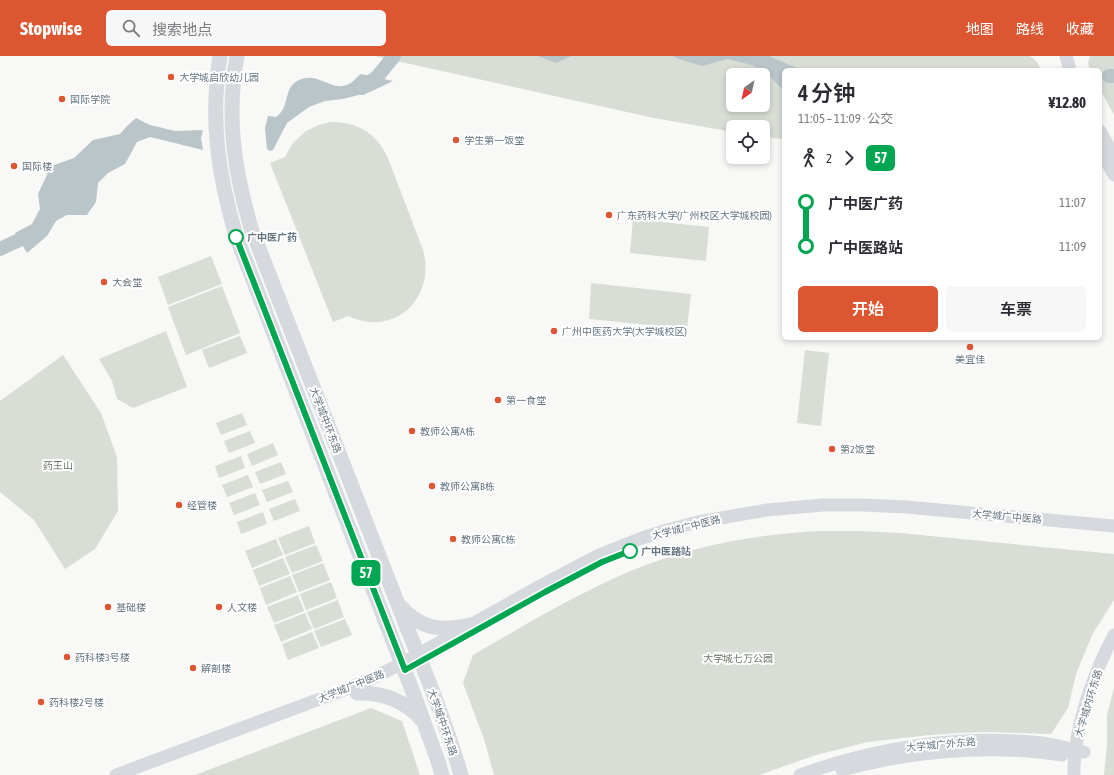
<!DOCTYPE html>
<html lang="zh">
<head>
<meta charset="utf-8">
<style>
  :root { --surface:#fff; --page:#f7f7f7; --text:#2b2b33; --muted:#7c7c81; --accent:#dd5632 }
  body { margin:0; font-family:"Asap Condensed","Noto Sans SC",sans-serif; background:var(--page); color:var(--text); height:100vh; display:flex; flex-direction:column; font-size:15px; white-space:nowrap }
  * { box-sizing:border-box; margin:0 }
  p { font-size:13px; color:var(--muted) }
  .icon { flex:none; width:22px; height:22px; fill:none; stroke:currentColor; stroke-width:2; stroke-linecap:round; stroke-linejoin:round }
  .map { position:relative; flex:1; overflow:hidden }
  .details { position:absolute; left:782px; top:12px; width:320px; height:272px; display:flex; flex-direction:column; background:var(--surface); border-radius:6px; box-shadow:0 2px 6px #0003 }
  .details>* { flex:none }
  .badge { padding:0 8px; border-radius:6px; font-size:14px; line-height:26px }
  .needle { width:26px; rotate:213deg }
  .buttons { position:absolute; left:726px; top:12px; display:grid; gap:8px }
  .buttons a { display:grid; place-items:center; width:44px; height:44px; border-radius:6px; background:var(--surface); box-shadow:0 2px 6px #0003; font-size:20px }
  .map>.badge { position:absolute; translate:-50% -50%; box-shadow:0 0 0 2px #fff }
  .legs { display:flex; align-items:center; gap:6px; height:44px; padding:0 16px; font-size:13px }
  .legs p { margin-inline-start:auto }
  .overview { display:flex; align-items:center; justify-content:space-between; height:68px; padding:0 16px }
  h1 { font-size:22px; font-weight:600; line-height:30px }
  .primary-button { display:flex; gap:8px; margin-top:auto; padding:8px 16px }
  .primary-button a { flex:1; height:46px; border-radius:6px; background:var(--accent); color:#fff; font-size:16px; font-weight:600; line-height:46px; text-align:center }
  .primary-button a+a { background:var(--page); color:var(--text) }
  ul { padding:0 16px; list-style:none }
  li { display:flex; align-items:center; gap:14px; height:44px; font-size:15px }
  li i { display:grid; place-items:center; width:6px; height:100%; margin:0 5px; background:currentColor }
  li i::after { content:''; width:10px; height:10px; margin:-5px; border:3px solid; border-radius:50%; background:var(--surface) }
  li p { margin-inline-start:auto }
  li:first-child i { background:linear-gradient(#0000 50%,currentColor 0) }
  li:last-child i { background:linear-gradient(currentColor 50%,#0000 0) }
  header { display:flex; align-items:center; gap:24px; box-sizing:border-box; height:56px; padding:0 20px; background:var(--accent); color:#fff }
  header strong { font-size:19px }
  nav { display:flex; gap:22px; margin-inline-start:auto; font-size:14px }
  .search { width:280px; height:36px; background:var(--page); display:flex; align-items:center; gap:10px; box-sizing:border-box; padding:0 14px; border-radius:6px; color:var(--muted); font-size:15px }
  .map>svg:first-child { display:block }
  .green { fill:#d8ddd5; fill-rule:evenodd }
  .water { fill:#b9c5c9 }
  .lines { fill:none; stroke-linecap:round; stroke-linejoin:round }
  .river { stroke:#b9c5c9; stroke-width:14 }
  .secondary { stroke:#d6dade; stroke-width:13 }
  .primary { stroke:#d6dade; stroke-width:15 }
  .line-1-casing { stroke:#fff; stroke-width:9 }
  .line-1 { stroke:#00a651; stroke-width:6 }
  .poi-dot { fill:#dd5632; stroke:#fff; stroke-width:1.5 }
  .stop-1-dot { fill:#fff; stroke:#00a651; stroke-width:2 }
  .labels { text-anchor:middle; stroke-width:4; stroke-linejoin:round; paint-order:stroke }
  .poi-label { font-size:10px; fill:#657480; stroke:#fff; text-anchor:start }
  .stop-label { font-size:10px; font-weight:bold; fill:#657480; stroke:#fff; text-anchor:start }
  .street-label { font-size:10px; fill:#657480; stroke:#fff }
  .park-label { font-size:10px; fill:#677863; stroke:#fff }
</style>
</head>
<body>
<header>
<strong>Stopwise</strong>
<div class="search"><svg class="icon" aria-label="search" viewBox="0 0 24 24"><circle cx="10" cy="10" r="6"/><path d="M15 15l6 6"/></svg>搜索地点</div>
<nav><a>地图</a><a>路线</a><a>收藏</a></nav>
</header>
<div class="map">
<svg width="1114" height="719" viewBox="0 0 1114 719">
  <rect width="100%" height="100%" fill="#f8f8f6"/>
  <!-- green -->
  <path class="green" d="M374 0H1030L1037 6 1041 14H784V83L763 81V71H733V76L654 62ZM733 19H763V49H733Z
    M1090 0H1114V59L1100 33V14H1090L1088 7Z
    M330 66C357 66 376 76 388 102L423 194C434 231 409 269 369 266 361 265 355 263 348 260L333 266 270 107 285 101 293 87 306 75 319 69Z
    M633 163 709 171 706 205 630 197Z
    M211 200 222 228 168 249 158 221Z
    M591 227 691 238 687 273 589 263Z
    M222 230 240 277 186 299 168 251Z
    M166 275 187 331 133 352 117 343 112 325 99 303Z
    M240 280 247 297 209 312 202 294Z
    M805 294 829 297 821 370 797 367Z
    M63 299 101 357 117 401 118 455 95 493 65 513 34 464 0 436V345Z
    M242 357 247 369 221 379 216 367Z
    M250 375 255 387 229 397 224 385Z
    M273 387 278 399 252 410 247 398Z
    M241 400 245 412 219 422 215 410Z
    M281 406 286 418 260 428 255 416Z
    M248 419 253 431 227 441 222 429Z
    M288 425 293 436 267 446 262 434Z
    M255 437 260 449 234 459 229 447Z
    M295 443 300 455 274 465 269 453Z
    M263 456 267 468 241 478 237 466Z
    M309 470 315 487 285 499 278 482Z
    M820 475H859L900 477 1114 498V544L1092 579 1076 618 1068 652 1051 678 988 676 958 677 930 679 868 686 816 699 759 719H494L484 683 463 627 473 599C523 570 573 540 626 517 687 491 754 478 820 475Z
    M276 483 283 499 252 512 245 495Z
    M316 489 323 505 292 517 285 501Z
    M283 502 290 518 259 530 253 514Z
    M323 507 330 524 299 536 292 519Z
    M290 520 297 536 266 549 260 532Z
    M331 526 337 542 306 554 300 538Z
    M298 539 304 555 274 567 267 551Z
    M338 544 344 561 314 573 307 556Z
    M305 557 312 573 281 586 274 569Z
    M345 563 352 579 321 591 314 575Z
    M312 576 319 592 288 604 282 588Z
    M1114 632V719H1104L1107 689V659Z
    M371 652 402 665 420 719H195Z"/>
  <!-- water -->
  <path class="water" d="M538 0H571L556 7Z
    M673 0H769L801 14H784V35L767 17 752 9 727 3 702 10 679 3Z
    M361 18 393 25 370 36 343 43 325 45 309 51 287 67 273 94 270 95 267 93 265 72 268 60 276 61C291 51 282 32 299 24 317 15 331 35 347 29 353 27 356 21 361 18Z
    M136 62 150 69 175 75 203 74 201 82 203 94 150 81 137 86 125 108 108 117 98 127 96 146 87 159H67L56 165 47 180 27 197 15 177 32 168 40 153 38 138 51 110 74 102 93 84 120 78 128 69Z"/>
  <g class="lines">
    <!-- river -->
    <path class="river" d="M1109 20H1114
      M362 32 377 21 394 0
      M0 193 28 180 35 176"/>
    <!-- secondary -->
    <path class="secondary" d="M1066 0 1070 14
      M1100 75 1114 100
      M1100 93 1114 119
      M842 714C913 695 989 688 1062 699
      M116 719 344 634 375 621 410 603 542 529 599 499 642 482 667 474 698 466 767 454 823 449H862L906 451 1114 470
      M800 719C877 691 961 678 1042 687 1056 689 1070 693 1084 696
      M1074 719C1073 674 1093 618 1114 579"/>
    <!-- primary -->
    <path class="primary" d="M220 0C210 64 218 118 236 180L414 639 438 705 442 719
      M237 0C226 61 234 113 251 172L408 574C428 622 446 668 461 719
      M400 550C420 573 442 576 470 569
      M357 637C382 636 406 645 422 664"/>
  </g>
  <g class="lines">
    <!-- line-1 casing -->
    <g class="line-1-casing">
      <path id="line-1" d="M236 181 405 614 545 536 602 506 630 495"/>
    </g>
    <!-- line-1 -->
    <use href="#line-1" class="line-1"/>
  </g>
  <!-- markers -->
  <g class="poi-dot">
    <circle cx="171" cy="21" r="4"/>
    <circle cx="62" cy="43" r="4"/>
    <circle cx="456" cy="84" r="4"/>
    <circle cx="14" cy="110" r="4"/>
    <circle cx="609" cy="159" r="4"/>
    <circle cx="104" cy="226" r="4"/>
    <circle cx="554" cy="275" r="4"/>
    <circle cx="970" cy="291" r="4"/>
    <circle cx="498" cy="344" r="4"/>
    <circle cx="412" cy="375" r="4"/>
    <circle cx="832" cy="393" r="4"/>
    <circle cx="432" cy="430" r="4"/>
    <circle cx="179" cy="449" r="4"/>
    <circle cx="453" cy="483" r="4"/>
    <circle cx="108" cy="551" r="4"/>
    <circle cx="219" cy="551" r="4"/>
    <circle cx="67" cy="601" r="4"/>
    <circle cx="193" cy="612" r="4"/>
    <circle cx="41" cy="646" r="4"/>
  </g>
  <g class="stop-1-dot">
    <circle cx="236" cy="181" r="7"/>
    <circle cx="630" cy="495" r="7"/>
  </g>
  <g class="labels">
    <!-- poi labels -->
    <g class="poi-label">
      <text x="179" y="25">大学城启欣幼儿园</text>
      <text x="70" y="47">国际学院</text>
      <text x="464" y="88">学生第一饭堂</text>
      <text x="22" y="114">国际楼</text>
      <text x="617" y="163">广东药科大学(广州校区大学城校园)</text>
      <text x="112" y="230">大会堂</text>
      <text x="562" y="279">广州中医药大学(大学城校区)</text>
      <text x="970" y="307" text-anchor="middle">美宜佳</text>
      <text x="506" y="348">第一食堂</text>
      <text x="420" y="379">教师公寓A栋</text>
      <text x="840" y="397">第2饭堂</text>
      <text x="440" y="434">教师公寓B栋</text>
      <text x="187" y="453">经管楼</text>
      <text x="461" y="487">教师公寓C栋</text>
      <text x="116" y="555">基础楼</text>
      <text x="227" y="555">人文楼</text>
      <text x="75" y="605">药科楼3号楼</text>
      <text x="201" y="616">解剖楼</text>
      <text x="49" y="650">药科楼2号楼</text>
    </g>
    <!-- stop labels -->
    <g class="stop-label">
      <text x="247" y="185">广中医广药</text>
      <text x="641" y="499">广中医路站</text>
    </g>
    <!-- street labels -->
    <g class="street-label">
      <text transform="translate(326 364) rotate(69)" y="4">大学城中环东路</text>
      <text transform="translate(1007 460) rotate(5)" y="4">大学城广中医路</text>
      <text transform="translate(686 471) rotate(-14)" y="4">大学城广中医路</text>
      <text transform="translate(351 630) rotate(-22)" y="4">大学城广中医路</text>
      <text transform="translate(1088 647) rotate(-73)" y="4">大学城内环东路</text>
      <text transform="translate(443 666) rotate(71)" y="4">大学城中环东路</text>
      <text transform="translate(941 688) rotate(-5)" y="4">大学城广外东路</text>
    </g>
    <!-- park labels -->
    <g class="park-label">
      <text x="58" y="413">药王山</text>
      <text x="738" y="606">大学城七万公园</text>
    </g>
  </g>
</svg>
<div class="buttons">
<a><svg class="needle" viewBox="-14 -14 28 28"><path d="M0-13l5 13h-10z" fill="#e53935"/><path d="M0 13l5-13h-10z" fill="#7c7c81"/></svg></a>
<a><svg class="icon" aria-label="locate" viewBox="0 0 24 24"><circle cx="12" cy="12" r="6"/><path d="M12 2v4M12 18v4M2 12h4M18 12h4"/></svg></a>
</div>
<b class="badge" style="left:366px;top:517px;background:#00a651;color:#fff">57</b>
<section class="details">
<div class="overview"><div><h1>4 分钟</h1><p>11:05 – 11:09 · 公交</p></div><b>¥12.80</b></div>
<div class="legs"><svg class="icon" aria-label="walk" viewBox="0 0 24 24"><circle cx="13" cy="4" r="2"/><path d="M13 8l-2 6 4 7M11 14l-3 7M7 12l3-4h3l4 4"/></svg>2<svg class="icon" aria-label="forward" viewBox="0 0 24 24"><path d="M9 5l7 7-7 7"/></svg><b class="badge" style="background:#00a651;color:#fff">57</b></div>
<ul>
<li><i style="color:#00a651"></i><b>广中医广药</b><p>11:07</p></li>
<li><i style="color:#00a651"></i><b>广中医路站</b><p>11:09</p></li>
</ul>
<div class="primary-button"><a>开始</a><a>车票</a></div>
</section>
</div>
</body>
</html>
